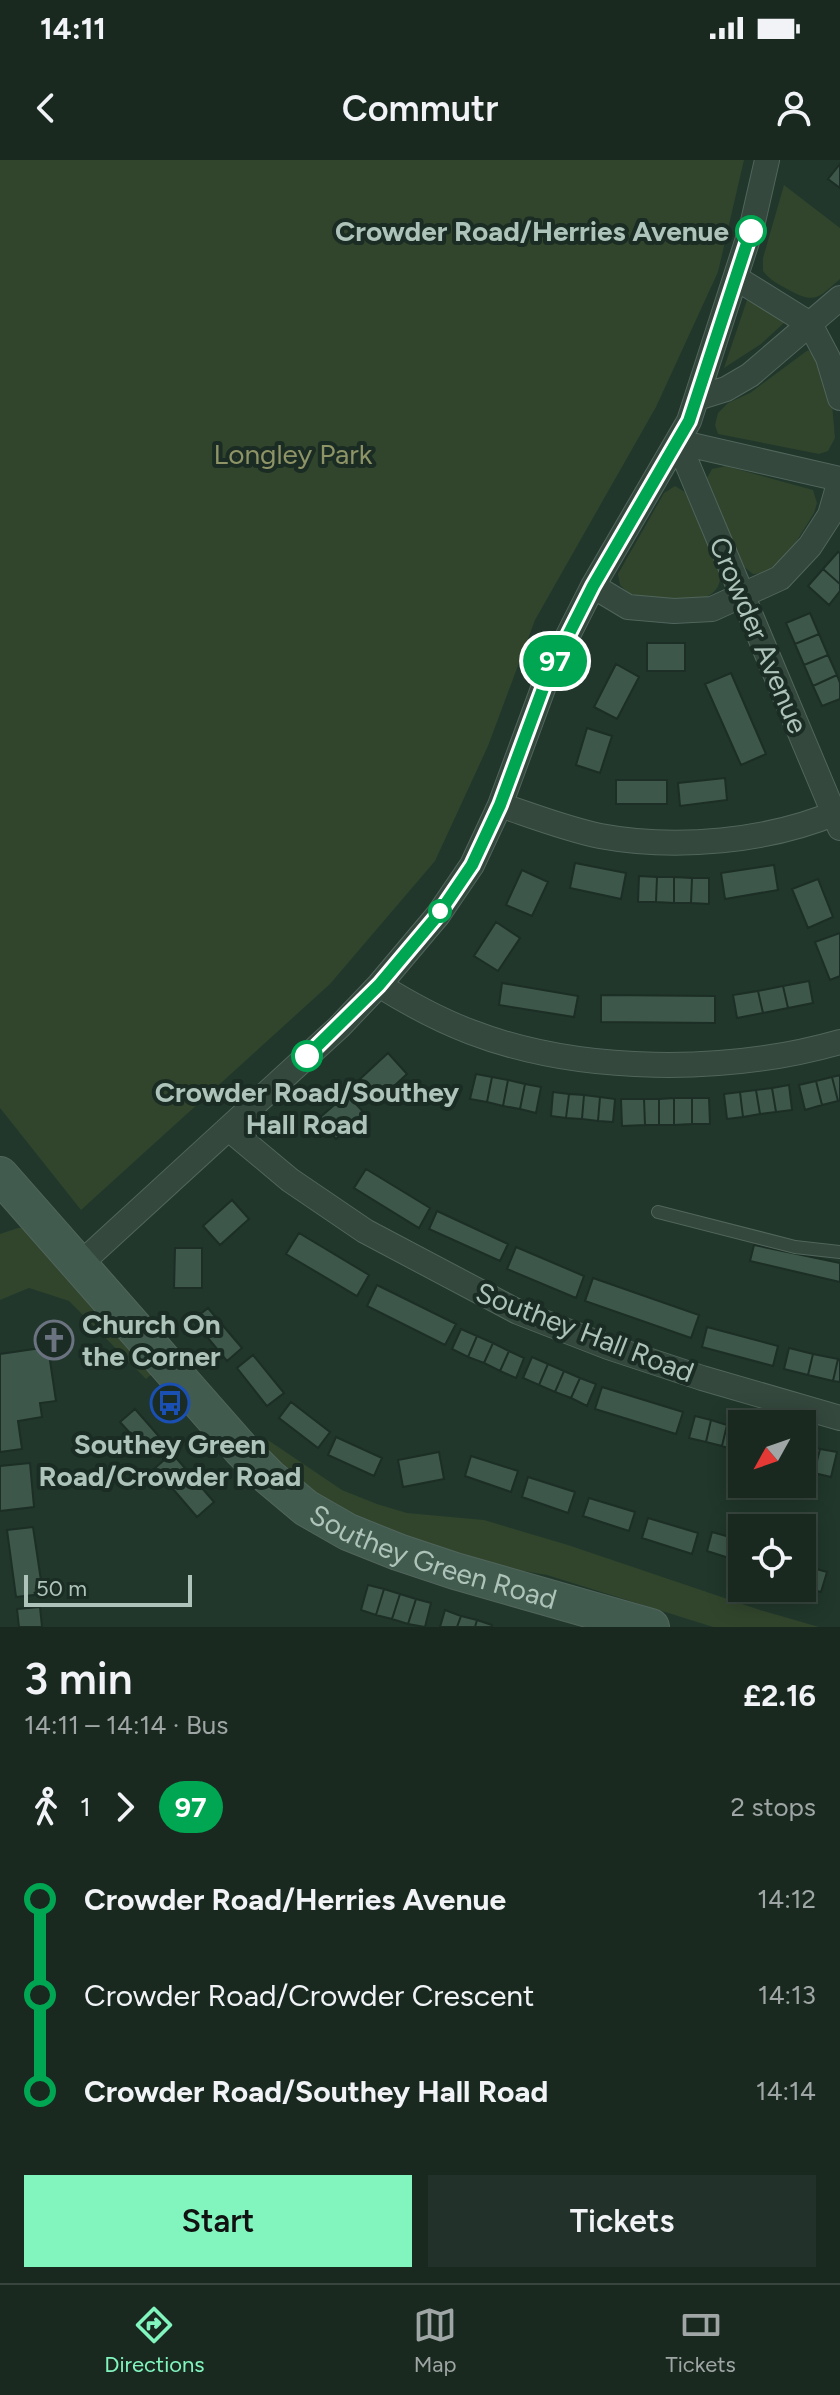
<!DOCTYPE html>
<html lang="en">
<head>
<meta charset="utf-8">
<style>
  :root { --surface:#192920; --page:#223129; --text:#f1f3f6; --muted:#9fa6a5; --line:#37453e; --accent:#82f5be }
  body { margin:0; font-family:Figtree,sans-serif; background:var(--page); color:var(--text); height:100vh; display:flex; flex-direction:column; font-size:30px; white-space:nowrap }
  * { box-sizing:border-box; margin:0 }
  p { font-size:26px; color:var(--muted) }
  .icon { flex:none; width:44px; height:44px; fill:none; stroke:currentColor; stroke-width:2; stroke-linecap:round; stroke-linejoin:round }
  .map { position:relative; height:1467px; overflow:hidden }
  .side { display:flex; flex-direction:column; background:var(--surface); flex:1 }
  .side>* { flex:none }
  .badge { padding:0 16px; border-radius:26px; font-size:28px; line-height:52px }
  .needle { width:52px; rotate:230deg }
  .fabs { position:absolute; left:728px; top:1250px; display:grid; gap:16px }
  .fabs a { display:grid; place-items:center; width:88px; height:88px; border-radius:0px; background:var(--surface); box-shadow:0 4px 20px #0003,0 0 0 2px var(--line); font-size:40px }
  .scale { position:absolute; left:24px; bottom:20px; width:168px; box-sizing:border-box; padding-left:8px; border:4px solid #aec4ba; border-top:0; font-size:22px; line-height:28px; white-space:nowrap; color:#aec4ba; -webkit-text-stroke:6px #1a2c23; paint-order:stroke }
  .map>.badge { position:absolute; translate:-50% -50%; box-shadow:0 0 0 4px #fff }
  .legs { display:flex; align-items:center; gap:12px; height:88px; padding:0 24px; font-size:26px }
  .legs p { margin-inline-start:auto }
  .overview { display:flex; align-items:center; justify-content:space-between; height:136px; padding:0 24px }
  h1 { font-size:44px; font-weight:600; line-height:60px }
  .primary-button { display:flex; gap:16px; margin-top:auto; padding:16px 24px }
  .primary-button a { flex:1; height:92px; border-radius:0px; background:var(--accent); color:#111; font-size:32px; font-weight:600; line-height:92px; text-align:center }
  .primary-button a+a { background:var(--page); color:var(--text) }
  ul { padding:0 24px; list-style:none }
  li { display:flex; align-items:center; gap:28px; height:96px; font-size:30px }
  li i { display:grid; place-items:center; width:12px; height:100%; margin:0 10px; background:currentColor }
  li i::after { content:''; width:20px; height:20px; margin:-10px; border:6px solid; border-radius:50%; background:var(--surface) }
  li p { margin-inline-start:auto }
  li:first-child i { background:linear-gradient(#0000 50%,currentColor 0) }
  li:last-child i { background:linear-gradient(currentColor 50%,#0000 0) }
  .status { display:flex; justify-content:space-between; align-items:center; height:56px; padding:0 40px; background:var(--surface); direction:ltr }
  .status svg { height:22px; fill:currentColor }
  header { display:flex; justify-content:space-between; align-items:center; height:104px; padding:0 24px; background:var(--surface); font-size:36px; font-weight:600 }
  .tabs { display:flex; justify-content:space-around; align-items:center; height:112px; border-top:2px solid var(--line); background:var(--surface); font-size:22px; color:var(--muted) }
  .tabs a { display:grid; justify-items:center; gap:4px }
  .tabs .on { color:var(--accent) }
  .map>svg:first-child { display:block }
  .green { fill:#31452c }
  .building { fill:#3d574a; stroke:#1c2e25; stroke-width:2 }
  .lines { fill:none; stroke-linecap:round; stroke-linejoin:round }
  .lane-casing { stroke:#51655c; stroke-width:14 }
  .street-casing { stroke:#51655c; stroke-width:26 }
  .secondary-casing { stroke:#51655c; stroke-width:38 }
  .lane { stroke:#34483e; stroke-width:12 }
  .street { stroke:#34483e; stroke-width:24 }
  .secondary { stroke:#425b4f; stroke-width:36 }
  .line-1-casing { stroke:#fff; stroke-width:18 }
  .line-1 { stroke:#00a651; stroke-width:12 }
  .stop-1-dot { fill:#fff; stroke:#00a651; stroke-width:4 }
  .labels { text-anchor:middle; stroke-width:8; stroke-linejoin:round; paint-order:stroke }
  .stop-label { font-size:28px; font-weight:bold; fill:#aec4ba; stroke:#1a2c23; text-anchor:end }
  .park-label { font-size:28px; fill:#8e9466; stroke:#1a2c23 }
  .street-label { font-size:28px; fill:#aec4ba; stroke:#1a2c23 }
  .poi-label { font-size:28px; font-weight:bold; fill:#aec4ba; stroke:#1a2c23; text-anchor:start }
</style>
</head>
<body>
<div class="status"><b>14:11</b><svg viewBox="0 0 49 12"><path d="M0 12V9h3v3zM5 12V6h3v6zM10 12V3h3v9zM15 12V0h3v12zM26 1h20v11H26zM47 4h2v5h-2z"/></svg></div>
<header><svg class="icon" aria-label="back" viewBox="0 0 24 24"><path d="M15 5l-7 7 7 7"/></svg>Commutr<svg class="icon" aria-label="person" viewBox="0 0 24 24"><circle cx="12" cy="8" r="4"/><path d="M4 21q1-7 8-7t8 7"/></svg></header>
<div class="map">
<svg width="840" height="1467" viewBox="0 0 840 1467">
  <rect width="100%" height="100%" fill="#21372b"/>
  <!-- green -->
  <path class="green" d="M0 0H744L718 112 656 247 535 460 488 586 435 701 330 824 81 1050 0 948Z
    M784 25 840 68V119C819 137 816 145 789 130 778 124 770 120 763 111V98Z
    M747 140 785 162 761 184 724 208Z
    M808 190 818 198 832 244 835 278 828 291 819 294 718 274 715 265 718 253 728 243 750 233Z
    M726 306 813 330 817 343 814 353 793 387 767 413 753 414 743 406 707 318 712 309Z
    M675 326 685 332C691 346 720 407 720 417 720 452 649 444 629 433 626 431 623 428 620 425L618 414 664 333Z
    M42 1064 164 1204 146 1219 69 1141 29 1128 0 1140V1074L18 1068Z
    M265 1278 342 1330 377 1344 407 1353 484 1360 568 1385 760 1450 819 1467H713L547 1415 463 1401 328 1345 256 1285Z"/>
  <!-- building -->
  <path class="building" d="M840 4V28L828 19Z
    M838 392 840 393V424L823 409Z
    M823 409 840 424V431L829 445 808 426Z
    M810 453 819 474 795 484 786 463Z
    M819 474 828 495 804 505 795 484Z
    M647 483H685V511H647Z
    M828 495 837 515 813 526 804 505Z
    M616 504 639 517 617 559 594 547Z
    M731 513 766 594 741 605 705 524Z
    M837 515 840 523V539L822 546 813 526Z
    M587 568 612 576 600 613 576 605Z
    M725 618 727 640 680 646 678 623Z
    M616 620H667V644H616Z
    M575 703 626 713 621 739 570 728Z
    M774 705 778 730 725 739 721 713Z
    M522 710 548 722 532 756 506 745Z
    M639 716 657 717 656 742H638Z
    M657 717H674V743L656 742Z
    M674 717 692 718 691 743H674Z
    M692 718H709V744L691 743Z
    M818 719 833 757 808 768 792 729Z
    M496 762 520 778 498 811 474 796Z
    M840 773V816L830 820 815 782Z
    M809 821 813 843 788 848 783 826Z
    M502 823 578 836 574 857 499 845Z
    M783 826 788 848 763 853 758 831Z
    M758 831 763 853 737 858 733 835Z
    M601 835 715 836V863L601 862Z
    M388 893 407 914 379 940 360 919Z
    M476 914 492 917 487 942 470 939Z
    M840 915V941H838L832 917Z
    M492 917 508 920 503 946 487 942Z
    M832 917 838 941 822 945 816 921Z
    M508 920 525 924 520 949 503 946Z
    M816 921 822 945 805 950 799 925Z
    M525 924 541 927 536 953 520 949Z
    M789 925 792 950 776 952 772 928Z
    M772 928 776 952 760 954 756 930Z
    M756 930 760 954 743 957 740 932Z
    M553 932 569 934 566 958 551 956Z
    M740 932 743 957 727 959 724 934Z
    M347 934 365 954 336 979 318 959Z
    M569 934 584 935 582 959 566 958Z
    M584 935 600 937 598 961 582 959Z
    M600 937 615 939 613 962 598 961Z
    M674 938H692V964L674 965Z
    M674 938V965H659V939Z
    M692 938H709L710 964H692Z
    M621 939H644L645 965 622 966Z
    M644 939H659V965H645Z
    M366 1009 430 1048 419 1068 354 1028Z
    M232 1040 249 1059 220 1085 203 1066Z
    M437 1051 508 1084 500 1101 429 1069Z
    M299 1073 369 1115 357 1136 286 1094Z
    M754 1085 840 1103V1122L750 1101Z
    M516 1087 584 1116 576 1138 507 1109Z
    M175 1088H202V1128H174Z
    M593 1118 699 1155 691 1178 585 1141Z
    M377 1125 456 1164 445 1185 367 1146Z
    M208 1148 242 1188 227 1201 193 1160Z
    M707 1167 778 1186 773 1206 702 1187Z
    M461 1169 477 1176 468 1197 452 1189Z
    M477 1176 493 1183 484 1203 468 1197Z
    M493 1183 509 1191 500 1211 484 1203Z
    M48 1187 56 1241 40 1243 42 1257 18 1261 22 1289 0 1292V1194Z
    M789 1188 813 1194 808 1215 784 1209Z
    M509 1191 524 1198 516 1218 500 1211Z
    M813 1194 838 1199 833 1221 808 1215Z
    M253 1195 284 1233 267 1246 237 1208Z
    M532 1197 548 1204 539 1225 523 1218Z
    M838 1199 840 1200V1222L833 1221Z
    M548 1204 564 1211 555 1232 539 1225Z
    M564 1211 580 1218 571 1238 555 1232Z
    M580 1218 596 1224 587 1246 571 1238Z
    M602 1227 683 1252 676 1274 595 1249Z
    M291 1242 330 1272 318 1288 279 1258Z
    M135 1249 163 1281 149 1294 120 1262Z
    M695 1256 711 1260 706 1282 689 1278Z
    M711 1260 727 1265 722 1286 706 1282Z
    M727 1265 742 1269 737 1291 722 1286Z
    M336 1277 382 1298 374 1316 328 1295Z
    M803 1285 820 1289 814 1313 802 1311Z
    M820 1289 837 1292 831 1317 814 1313Z
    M439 1292 444 1319 403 1327 398 1300Z
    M172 1293 214 1342 197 1357 155 1308Z
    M471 1296 518 1311 511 1332 465 1316Z
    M30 1303 34 1347 0 1351V1306Z
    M528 1317 575 1332 568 1353 522 1337Z
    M589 1338 635 1352 629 1371 583 1356Z
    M648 1358 698 1373 692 1394 642 1378Z
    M33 1367 43 1434 16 1437 7 1370Z
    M712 1372 737 1379 732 1399 707 1391Z
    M737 1379 742 1380V1402L732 1399Z
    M802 1405 827 1412 821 1432 802 1427Z
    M368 1425 384 1429 376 1455 361 1450Z
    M384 1429 400 1434 392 1459 376 1455Z
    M400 1434 416 1439 408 1464 392 1459Z
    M416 1439 431 1443 425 1467 408 1464Z
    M40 1447 42 1467H19L17 1449Z
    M445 1450 461 1456 457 1467H440Z
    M461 1456 477 1460 475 1467H457Z
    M477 1460 492 1465V1467H475Z"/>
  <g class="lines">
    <!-- lane casing -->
    <g class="lane-casing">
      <path id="lane" d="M658 1052 795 1087 840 1092"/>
    </g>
    <!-- street casing -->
    <g class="street-casing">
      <path id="street" d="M736 118 810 164 828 198 840 238
        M697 238 726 229 750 215 840 138
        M678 282 840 668
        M678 282 840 319
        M593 426 628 447 674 451 712 449 780 418 810 386 830 355 840 320
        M500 645C533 656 566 669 600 676 675 690 769 682 840 651
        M379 825C408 843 439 860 471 872 580 914 728 914 840 882
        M229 969 290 1020 365 1071 518 1152 608 1187 702 1218 840 1258
        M78 1106 339 867 379 825 438 755 472 705 500 645 548 515 593 426 689 261 752 66 767 0"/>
    </g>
    <!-- secondary casing -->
    <g class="secondary-casing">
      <g id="secondary">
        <path id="s1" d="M0 1015 241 1289 269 1317 306 1348 348 1372 398 1392 455 1411 651 1467"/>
      </g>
    </g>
    <!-- lane -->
    <use href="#lane" class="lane"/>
    <!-- street -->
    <use href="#street" class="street"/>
    <!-- secondary -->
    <use href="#secondary" class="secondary"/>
  </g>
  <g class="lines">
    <!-- line-1 casing -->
    <g class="line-1-casing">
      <path id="line-1" d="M307 896 379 825 438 755 472 705 500 645 548 515 593 426 689 261 751 71"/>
    </g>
    <!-- line-1 -->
    <use href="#line-1" class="line-1"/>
  </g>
  <!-- icons -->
  <defs>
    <g id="church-ring" transform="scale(2)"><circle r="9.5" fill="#1a2c23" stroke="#6b7280" stroke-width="1.5"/><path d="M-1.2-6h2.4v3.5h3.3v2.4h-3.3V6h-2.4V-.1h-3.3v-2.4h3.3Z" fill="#6b7280"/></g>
    <g id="bus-ring" transform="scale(2)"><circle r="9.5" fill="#1a2c23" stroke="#1a4fb4" stroke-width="1.5"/><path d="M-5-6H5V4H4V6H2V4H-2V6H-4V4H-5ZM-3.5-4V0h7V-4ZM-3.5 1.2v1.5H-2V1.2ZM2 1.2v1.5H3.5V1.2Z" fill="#1a4fb4"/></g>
  </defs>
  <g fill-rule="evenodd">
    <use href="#church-ring" x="54" y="1180"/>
    <use href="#bus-ring" x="170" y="1243"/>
  </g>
  <!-- markers -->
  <g class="stop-1-dot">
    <circle cx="751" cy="71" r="14"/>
    <circle cx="440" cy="751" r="10"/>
    <circle cx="307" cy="896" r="14"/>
  </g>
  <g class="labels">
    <!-- stop labels -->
    <g class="stop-label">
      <text x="729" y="81">Crowder Road/Herries Avenue</text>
      <text x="307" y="942" text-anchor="middle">Crowder Road/Southey<tspan x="307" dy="32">Hall Road</tspan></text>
    </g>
    <!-- park labels -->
    <g class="park-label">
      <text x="293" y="304">Longley Park</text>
    </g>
    <!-- street labels -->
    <g class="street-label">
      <text transform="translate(759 475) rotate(67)" y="10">Crowder Avenue</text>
      <text transform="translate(585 1172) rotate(21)" y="10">Southey Hall Road</text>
      <text dy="10" stroke="none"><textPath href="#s1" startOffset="590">Southey Green Road</textPath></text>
    </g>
    <!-- poi labels -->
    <g class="poi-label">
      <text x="82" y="1174">Church On<tspan x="82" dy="32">the Corner</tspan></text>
      <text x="170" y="1294" text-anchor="middle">Southey Green<tspan x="170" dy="32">Road/Crowder Road</tspan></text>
    </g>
  </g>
</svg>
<div class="fabs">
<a><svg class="needle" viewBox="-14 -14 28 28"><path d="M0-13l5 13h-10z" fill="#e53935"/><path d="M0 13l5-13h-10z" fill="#9fa6a5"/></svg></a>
<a><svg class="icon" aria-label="locate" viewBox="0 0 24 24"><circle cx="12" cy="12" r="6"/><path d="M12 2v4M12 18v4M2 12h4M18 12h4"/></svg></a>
</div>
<div class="scale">50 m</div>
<b class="badge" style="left:555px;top:501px;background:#00a651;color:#fff">97</b>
</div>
<section class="side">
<div class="overview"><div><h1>3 min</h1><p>14:11 – 14:14 · Bus</p></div><b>£2.16</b></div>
<div class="legs"><svg class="icon" aria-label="walk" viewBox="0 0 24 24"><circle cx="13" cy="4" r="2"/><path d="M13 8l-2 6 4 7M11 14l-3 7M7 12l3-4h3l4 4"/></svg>1<svg class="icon" aria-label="forward" viewBox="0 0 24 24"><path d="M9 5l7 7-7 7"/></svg><b class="badge" style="background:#00a651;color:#fff">97</b><p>2 stops</p></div>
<ul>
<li><i style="color:#00a651"></i><b>Crowder Road/Herries Avenue</b><p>14:12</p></li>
<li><i style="color:#00a651"></i><span>Crowder Road/Crowder Crescent</span><p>14:13</p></li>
<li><i style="color:#00a651"></i><b>Crowder Road/Southey Hall Road</b><p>14:14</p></li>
</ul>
<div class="primary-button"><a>Start</a><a>Tickets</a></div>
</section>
<nav class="tabs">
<a class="on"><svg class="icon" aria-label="directions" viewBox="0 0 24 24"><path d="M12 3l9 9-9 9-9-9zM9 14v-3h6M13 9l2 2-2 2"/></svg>Directions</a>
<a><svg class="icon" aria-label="map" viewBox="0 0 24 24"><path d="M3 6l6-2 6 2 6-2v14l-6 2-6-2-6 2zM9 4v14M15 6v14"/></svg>Map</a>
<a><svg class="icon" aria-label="tickets" viewBox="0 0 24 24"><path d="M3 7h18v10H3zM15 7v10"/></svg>Tickets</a>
</nav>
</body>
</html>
